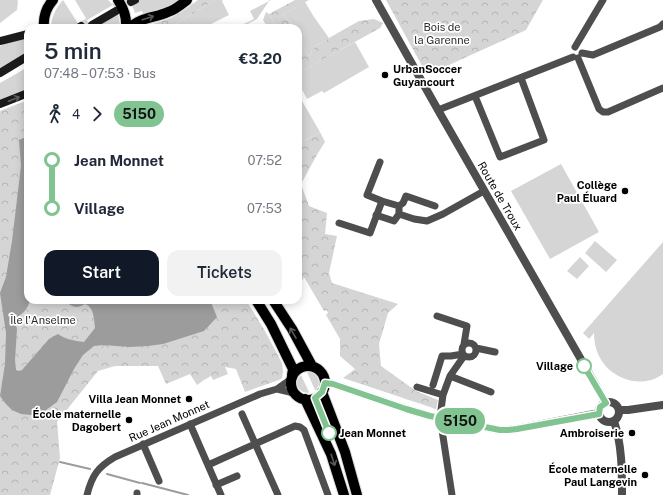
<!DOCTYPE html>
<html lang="en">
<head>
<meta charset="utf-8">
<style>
  :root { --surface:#fff; --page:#f2f2f3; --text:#1f2937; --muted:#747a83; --accent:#111827 }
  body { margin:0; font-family:"Public Sans",sans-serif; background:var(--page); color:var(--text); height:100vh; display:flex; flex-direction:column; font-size:15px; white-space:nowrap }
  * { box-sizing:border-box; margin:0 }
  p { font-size:13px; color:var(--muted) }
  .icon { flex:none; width:22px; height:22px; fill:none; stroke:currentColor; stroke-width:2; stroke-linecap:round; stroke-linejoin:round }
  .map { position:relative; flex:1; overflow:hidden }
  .side { position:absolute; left:24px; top:24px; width:278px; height:280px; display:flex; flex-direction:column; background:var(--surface); border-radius:12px; box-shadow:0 2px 10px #0003 }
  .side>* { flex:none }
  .badge { padding:0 8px; border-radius:13px; font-size:14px; line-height:26px }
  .map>.badge { position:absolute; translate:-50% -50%; box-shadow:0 0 0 2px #fff }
  .legs { display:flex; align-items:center; gap:6px; height:44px; padding:0 20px; font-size:13px }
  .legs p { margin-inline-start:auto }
  .summary { display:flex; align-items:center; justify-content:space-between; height:68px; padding:0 20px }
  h1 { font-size:22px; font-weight:600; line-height:30px }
  .action { display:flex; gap:8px; margin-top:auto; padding:8px 20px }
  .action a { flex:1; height:46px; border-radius:12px; background:var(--accent); color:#fff; font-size:16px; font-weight:600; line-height:46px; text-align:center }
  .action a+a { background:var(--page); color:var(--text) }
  ul { padding:0 20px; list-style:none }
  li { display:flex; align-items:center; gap:14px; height:48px; font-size:15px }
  li i { display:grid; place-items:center; width:6px; height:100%; margin:0 5px; background:currentColor }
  li i::after { content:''; width:10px; height:10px; margin:-5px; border:3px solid; border-radius:50%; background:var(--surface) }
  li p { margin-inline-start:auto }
  li:first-child i { background:linear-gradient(#0000 50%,currentColor 0) }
  li:last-child i { background:linear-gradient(currentColor 50%,#0000 0) }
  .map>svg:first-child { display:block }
  .green { fill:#d5d5d5 }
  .forest { fill:url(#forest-crowns) }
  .water { fill:#9c9c9c }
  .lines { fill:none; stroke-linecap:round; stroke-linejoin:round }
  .stream { stroke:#9c9c9c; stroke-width:2 }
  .secondary-tunnel { stroke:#d9d9d9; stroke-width:8; stroke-dasharray:8 4; stroke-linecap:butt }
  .primary-casing { stroke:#dbdbdb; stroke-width:12 }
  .minor { stroke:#4e4e4e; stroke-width:7 }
  .tertiary { stroke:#4e4e4e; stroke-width:8 }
  .secondary { stroke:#1b1b1b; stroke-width:8 }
  .primary { stroke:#000; stroke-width:10 }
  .oneway { stroke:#595959 }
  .oneway2 { stroke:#5f5f5f }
  .line-1-casing { stroke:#fff; stroke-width:9 }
  .line-1 { stroke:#81c391; stroke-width:6 }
  .poi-dot { fill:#000; stroke:#fff; stroke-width:1.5 }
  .stop-1-dot { fill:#fff; stroke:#81c391; stroke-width:2 }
  .labels { text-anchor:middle; stroke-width:3.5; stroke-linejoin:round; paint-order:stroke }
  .park-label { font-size:11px; fill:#2c2c2c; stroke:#fff }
  .poi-label { font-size:11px; font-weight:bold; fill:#000; stroke:#fff; text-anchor:end }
  .street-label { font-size:11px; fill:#000; stroke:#fff }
  .stop-label { font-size:11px; font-weight:bold; fill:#000; stroke:#fff; text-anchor:end }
</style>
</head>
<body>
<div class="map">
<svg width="663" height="495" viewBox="0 0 663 495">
  <defs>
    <pattern id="forest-crowns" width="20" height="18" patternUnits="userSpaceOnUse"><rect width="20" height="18" fill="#d5d5d5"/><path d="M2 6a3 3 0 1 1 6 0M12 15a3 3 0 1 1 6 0" fill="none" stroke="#b5b5b5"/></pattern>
  </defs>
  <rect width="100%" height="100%" fill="#fff"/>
  <!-- green -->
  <path class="green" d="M0 0H17L18 1 17 10 0 23Z
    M63 0 79 25 73 28H51C51 17 56 8 63 0Z
    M75 0H108L113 5 87 20Z
    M140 0H184L164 11 144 16 142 11 135 13 132 5Z
    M215 0H223L222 1 229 15 203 28H170Z
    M269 0H271L269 1 257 19 244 26V24L254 19 250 11 269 1Z
    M305 2 314 17 329 38 315 46 309 56 298 40V28H288L291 22 282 15Z
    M266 12 269 14 277 28H268L263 20Z
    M118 13 120 25V28H94Z
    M28 38V53L0 70V46L7 43Z
    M355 42 369 67 324 93 322 91 307 99 298 82V73Z
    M28 67V90L0 101V83Z
    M298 94 320 132 298 144Z
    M561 164 599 232 550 259 511 191Z
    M595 241 617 260 606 272 585 253Z
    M663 242V374C641 390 609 379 598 354 595 347 594 340 594 333L589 339 583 333Z
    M580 257 589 266 577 279 567 271Z
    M308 371C318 373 322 382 316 390H315L307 372Z
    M301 375 309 392 308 393C298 392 293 383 301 375Z"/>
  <!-- forest -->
  <path class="forest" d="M198 0H215L170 28H149L150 25 171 18 184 10Z
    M295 0H309L282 15 291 22 288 28H277L269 14Z
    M386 0H543L526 30 427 75Z
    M374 19 383 23 380 28 302 71 298 64V40L309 56 315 46 350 26 359 21Z
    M28 100V300H246L265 331 282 363 283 371 282 378 279 380 245 392 236 369 225 367 228 374 213 380 211 376 204 380 197 385 190 374 166 384 158 366H115L98 371 57 422 60 458 50 495H0V111Z
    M320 132 325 142 318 153 301 184 309 206 327 213 325 234 337 236 329 273 332 283 398 304 388 313 379 344 381 366 416 391 438 400 436 409 343 378 355 369 340 356V339L326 315 328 313 327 310 324 311 304 277 299 287H298V144Z"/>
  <!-- water -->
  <path class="water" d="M28 136V300H30L28 306 24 312 16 318 15 322 17 329 15 360 16 370 19 371 22 370 49 339 58 334C65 339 74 341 84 342L95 328C94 319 94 307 85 304 75 310 72 306 63 300H210L217 317 204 331 163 344 148 346 130 347 103 345 94 346 83 355 74 369 57 402 42 413 31 415 21 414 12 410 5 403 0 396 5 364 6 333 0 293 6 277 12 241 21 166 19 140Z"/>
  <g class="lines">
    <!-- stream -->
    <path class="stream" d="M60 462 90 469
      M107 474 140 483
      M142 483 188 495"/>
    <!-- secondary-tunnel -->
    <path class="secondary-tunnel" d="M114 7 127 0
      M81 26 90 21"/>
    <!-- primary casing -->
    <g class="primary-casing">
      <path id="primary" d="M118 0C124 9 127 18 126 28
        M44 28C43 18 46 8 53 0
        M130 28C140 17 155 18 168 12 175 10 182 4 187 0
        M256 300 271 324 290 363 293 369 292 375
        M273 300 292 329 312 366
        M291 383a17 17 0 1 1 34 0a17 17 0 1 1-34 0Z
        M322 392 345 452 357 495
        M305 399 331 454 344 495"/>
    </g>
    <!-- minor -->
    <path class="minor" d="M575 47 603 0
      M582 53 593 55 660 27 663 24
      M578 58 599 109 603 112H608L663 88
      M475 96 500 157 544 140 521 78
      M438 110 573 57
      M380 162 367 195 382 201
      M399 206 403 203 406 196 435 206
      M399 214 414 219 427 221 443 214 484 191
      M339 223 370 233 382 201 399 206V214L394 221 376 215
      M437 316 467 326 464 344
      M462 350a7 7 0 1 1 14 0a7 7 0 1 1-14 0Z
      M476 348 495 352
      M450 376 491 392
      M433 385 442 356H451L463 354
      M417 387 443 395
      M277 389 294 393
      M242 414 278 495
      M190 424 221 495
      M143 444 159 481
      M208 465 295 426 300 427 304 430 328 495
      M216 485 237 476
      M87 495C92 475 98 467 115 457L260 394 277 389 291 379
      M137 495V493
      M452 495 440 417 443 395 450 376 464 356"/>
    <!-- tertiary -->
    <path class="tertiary" d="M376 0 438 110 606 403
      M325 383 333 384 406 409 430 416 500 430H508L517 429 599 413
      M599 412a10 10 0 1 1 20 0a10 10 0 1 1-20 0Z
      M619 410H628L663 405
      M614 421C622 445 622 470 622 495"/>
    <!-- secondary -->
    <path class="secondary" d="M131 2 135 0
      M92 25 116 11
      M78 28 81 26
      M0 41 28 34
      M0 73 28 56
      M0 104 28 93"/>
    <!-- primary -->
    <use href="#primary" class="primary"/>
  </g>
  <!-- one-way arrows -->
  <defs><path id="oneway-shaft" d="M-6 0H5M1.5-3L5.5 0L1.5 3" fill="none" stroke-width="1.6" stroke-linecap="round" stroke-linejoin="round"/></defs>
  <g class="oneway">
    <use href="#oneway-shaft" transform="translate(148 18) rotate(-18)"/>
    <use href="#oneway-shaft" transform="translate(293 333) rotate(-120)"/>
    <use href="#oneway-shaft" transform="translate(333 460) rotate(72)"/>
  </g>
  <use class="oneway2" href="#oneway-shaft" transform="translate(14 99) rotate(-21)"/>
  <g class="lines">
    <!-- line-1 casing -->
    <g class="line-1-casing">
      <path id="line-1" d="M329 433 315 398 322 392 325 383 333 384 406 409 430 416 500 430H508L517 429 599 414 600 407 606 403 584 366"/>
    </g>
    <!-- line-1 -->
    <use href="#line-1" class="line-1"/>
  </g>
  <!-- markers -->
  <g class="poi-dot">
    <circle cx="385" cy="75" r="4"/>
    <circle cx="625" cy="191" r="4"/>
    <circle cx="189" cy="399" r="4"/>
    <circle cx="129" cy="420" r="4"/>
    <circle cx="632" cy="433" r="4"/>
    <circle cx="645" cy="475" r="4"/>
  </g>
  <g class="stop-1-dot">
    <circle cx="584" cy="366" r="7"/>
    <circle cx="329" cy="433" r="7"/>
  </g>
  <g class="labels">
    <!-- park labels -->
    <g class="park-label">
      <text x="442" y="31">Bois de<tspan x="442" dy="13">la Garenne</tspan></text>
      <text x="43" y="324">Île l'Anselme</text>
    </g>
    <!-- poi labels -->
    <g class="poi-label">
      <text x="393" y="73" text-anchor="start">UrbanSoccer<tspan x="393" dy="13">Guyancourt</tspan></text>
      <text x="617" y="189">Collège<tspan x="617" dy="13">Paul Éluard</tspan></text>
      <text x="181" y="403">Villa Jean Monnet</text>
      <text x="121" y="418">École maternelle<tspan x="121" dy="13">Dagobert</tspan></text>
      <text x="624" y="437">Ambroiserie</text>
      <text x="637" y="473">École maternelle<tspan x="637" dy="13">Paul Langevin</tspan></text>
    </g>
    <!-- street labels -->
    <g class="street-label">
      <text transform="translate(500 196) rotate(60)" y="4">Route de Troux</text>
      <text transform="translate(169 421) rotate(-24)" y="4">Rue Jean Monnet</text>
    </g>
    <!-- stop labels -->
    <g class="stop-label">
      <text x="573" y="370">Village</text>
      <text x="340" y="437" text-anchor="start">Jean Monnet</text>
    </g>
  </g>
</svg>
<b class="badge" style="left:460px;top:421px;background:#81c391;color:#111">5150</b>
<section class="side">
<div class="summary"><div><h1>5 min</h1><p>07:48 – 07:53 · Bus</p></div><b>€3.20</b></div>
<div class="legs"><svg class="icon" aria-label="walk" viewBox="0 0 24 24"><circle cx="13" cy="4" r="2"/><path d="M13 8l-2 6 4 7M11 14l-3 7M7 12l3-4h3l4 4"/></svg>4<svg class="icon" aria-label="forward" viewBox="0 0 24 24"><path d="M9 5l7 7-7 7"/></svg><b class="badge" style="background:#81c391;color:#111">5150</b></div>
<ul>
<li><i style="color:#81c391"></i><b>Jean Monnet</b><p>07:52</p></li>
<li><i style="color:#81c391"></i><b>Village</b><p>07:53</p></li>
</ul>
<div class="action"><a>Start</a><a>Tickets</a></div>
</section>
</div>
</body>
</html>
